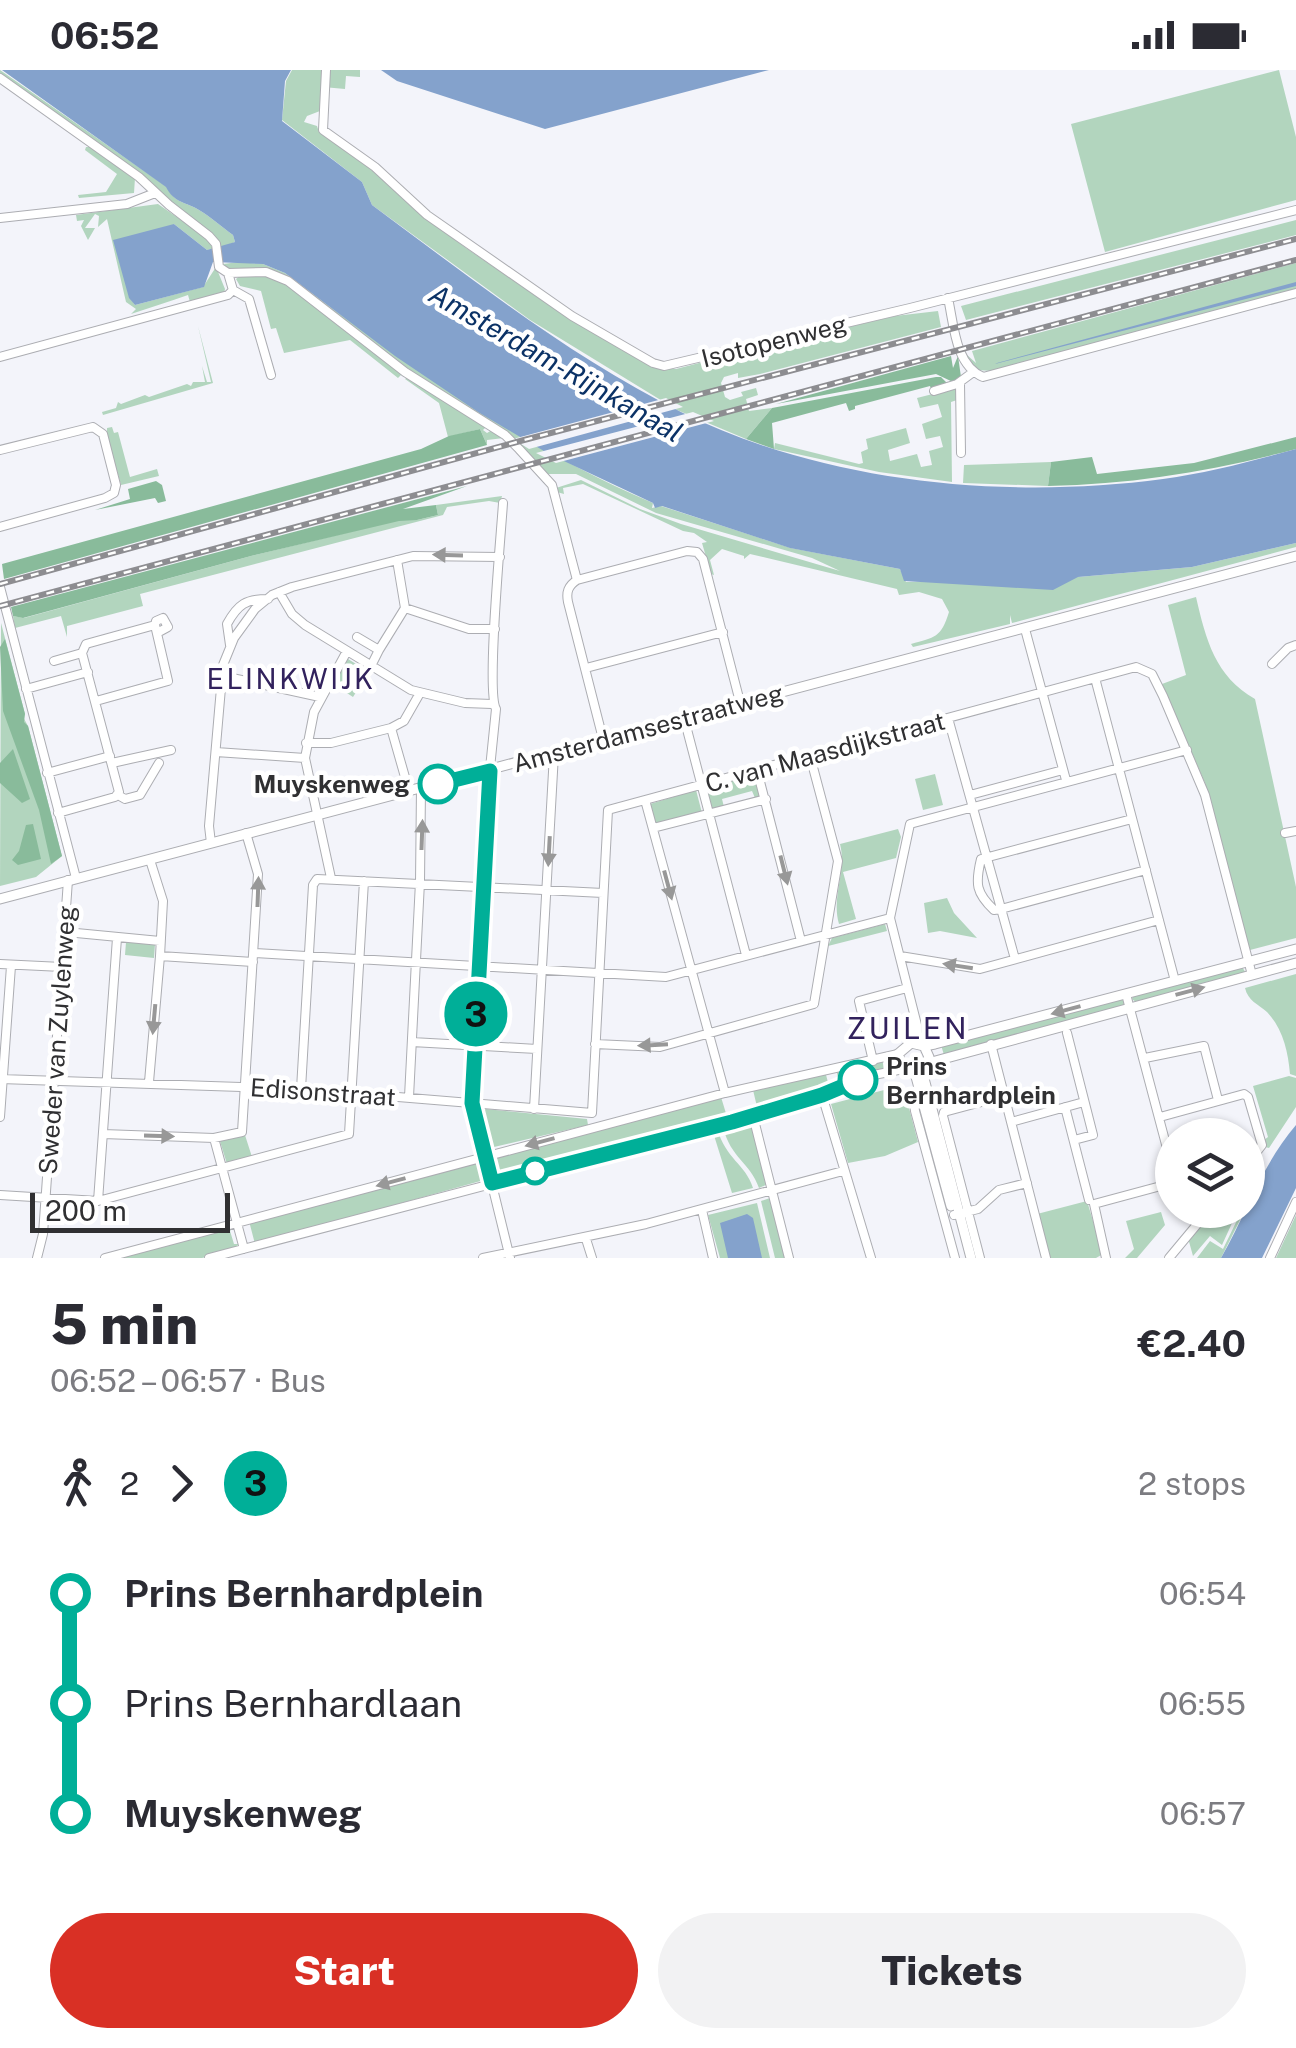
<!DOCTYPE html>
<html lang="en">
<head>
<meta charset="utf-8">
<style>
  :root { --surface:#fff; --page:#f2f2f3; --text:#2b2b33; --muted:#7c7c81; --accent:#d93025 }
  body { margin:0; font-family:"Public Sans",sans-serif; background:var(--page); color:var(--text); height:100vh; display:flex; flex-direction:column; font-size:38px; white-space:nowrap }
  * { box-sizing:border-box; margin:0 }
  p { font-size:32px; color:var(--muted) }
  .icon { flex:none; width:55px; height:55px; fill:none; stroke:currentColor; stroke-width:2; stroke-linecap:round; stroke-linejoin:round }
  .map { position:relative; height:1188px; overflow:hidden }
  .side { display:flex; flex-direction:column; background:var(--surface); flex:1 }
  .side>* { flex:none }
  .badge { padding:0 20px; border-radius:32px; font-size:35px; line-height:65px }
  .controls { position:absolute; left:1155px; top:1048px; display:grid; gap:20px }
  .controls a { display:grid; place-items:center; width:110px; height:110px; border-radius:50%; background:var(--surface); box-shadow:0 2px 8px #0004; font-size:50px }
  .scale { position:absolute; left:30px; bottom:25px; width:200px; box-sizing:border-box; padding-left:10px; border:5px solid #303032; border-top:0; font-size:28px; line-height:35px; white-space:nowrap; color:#303032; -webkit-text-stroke:8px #fff; paint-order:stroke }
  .map>.badge { position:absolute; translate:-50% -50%; box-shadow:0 0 0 5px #fff }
  .legs { display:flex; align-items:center; gap:15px; height:110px; padding:0 50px; font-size:32px }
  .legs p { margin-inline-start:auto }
  .headline { display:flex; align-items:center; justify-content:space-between; height:170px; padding:0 50px }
  h1 { font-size:55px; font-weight:800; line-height:75px }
  .button { display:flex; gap:20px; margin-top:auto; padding:20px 50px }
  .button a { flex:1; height:115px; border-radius:60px; background:var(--accent); color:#fff; font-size:40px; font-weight:800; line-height:115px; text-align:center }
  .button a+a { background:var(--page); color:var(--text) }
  ul { padding:0 50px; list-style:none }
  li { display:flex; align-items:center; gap:35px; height:110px; font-size:38px }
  li i { display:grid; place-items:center; width:15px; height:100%; margin:0 12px; background:currentColor }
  li i::after { content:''; width:25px; height:25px; margin:-12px; border:8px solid; border-radius:50%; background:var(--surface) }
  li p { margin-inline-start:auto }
  li:first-child i { background:linear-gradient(#0000 50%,currentColor 0) }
  li:last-child i { background:linear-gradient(currentColor 50%,#0000 0) }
  .status { display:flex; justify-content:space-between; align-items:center; height:70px; padding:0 50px; background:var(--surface); direction:ltr }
  .status svg { height:28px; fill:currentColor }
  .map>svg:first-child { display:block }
  .green { fill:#b2d5be }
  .forest { fill:#89bb9b }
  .water { fill:#84a2cc }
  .pier { fill:#f3f4fa }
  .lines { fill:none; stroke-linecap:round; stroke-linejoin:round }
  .minor-casing { stroke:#acadb2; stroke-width:10 }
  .major-casing { stroke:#acadb2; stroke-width:11 }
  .minor { stroke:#fff; stroke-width:8 }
  .major { stroke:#fff; stroke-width:9 }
  .rail-casing { stroke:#8d8d91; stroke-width:6 }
  .rail { stroke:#fff; stroke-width:2.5; stroke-dasharray:8; stroke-linecap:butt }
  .oneway { fill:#989898 }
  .line-1-casing { stroke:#fff; stroke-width:22 }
  .line-1 { stroke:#00af98; stroke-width:15 }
  .stop-1-dot { fill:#fff; stroke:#00af98; stroke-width:5 }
  .labels { text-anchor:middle; stroke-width:9; stroke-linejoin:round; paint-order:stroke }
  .street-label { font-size:25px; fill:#303032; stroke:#fff }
  .stop-label { font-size:25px; font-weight:bold; fill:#303032; stroke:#fff; text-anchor:end }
  .water-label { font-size:28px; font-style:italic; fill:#0b3266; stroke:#fff }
  .neighbourhood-label { font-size:28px; letter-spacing:2.5px; fill:#32225d; stroke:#fff }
  .quarter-label { font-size:30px; letter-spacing:2.5px; fill:#32225d; stroke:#fff }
</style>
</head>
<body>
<div class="status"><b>06:52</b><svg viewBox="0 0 49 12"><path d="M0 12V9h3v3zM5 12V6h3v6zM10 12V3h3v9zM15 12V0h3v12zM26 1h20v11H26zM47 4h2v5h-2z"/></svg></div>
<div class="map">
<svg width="1296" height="1188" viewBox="0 0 1296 1188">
  <rect width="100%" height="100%" fill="#f3f4fa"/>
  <!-- green -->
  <path class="green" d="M0 0 167 117C174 133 186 132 199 140 211 147 222 157 233 165L235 172 220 178C211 157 185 146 169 131 116 84 58 45 0 4Z
    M292 0H373H360V7L346 6 345 19 323 17 320 41 307 46 304 52 317 56 319 62 372 100 415 140 466 178 561 243 653 296 676 299 757 278 761 282 764 277 895 246 938 241 941 257 760 304 738 308V303L724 307 721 313 725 327 730 330 743 326 741 322 756 318 758 325 746 329 749 341 772 338 746 369 677 340 530 250 372 135 362 112 282 50 286 11Z
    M1279 0 1296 67V130L1105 182 1071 54Z
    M86 77H91L135 108 134 123 79 128 78 125 106 122 117 104 85 80Z
    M158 134 207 168 214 179 207 180 174 154 130 228 135 235 203 217 216 197 225 219 224 223 190 232 188 225C170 231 150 238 131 244L136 239 126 232 107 149 98 157 99 146 95 144 85 158H95L88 170 81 156 84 150 77 151 76 145Z
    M1296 150V165L966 250 961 236Z
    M239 192 263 194 285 203C402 291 518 376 653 433L652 438 661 436 791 478 900 499 906 512 1078 507 1192 497 1296 473V477L1012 553 1010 545V554L913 577 911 574C935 567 941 568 949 542L942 529 919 522 899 525 897 519 750 484 744 489V486L722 479 710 490 714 505 711 504 702 473 707 472 694 463 683 461 583 414 563 418 564 424 557 422 556 418 581 410 640 439 681 454 840 501 812 488 656 443 576 404H546L508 363 419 308 264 199 226 198 223 194Z
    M1296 193V220L992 301 977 300 966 284 976 293 972 281Z
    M259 204 280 210 402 304 398 308 350 270 284 283 276 258 271 259 261 221 240 216 236 209 241 205Z
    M198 256 213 313 103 345 102 342 116 338 118 332 121 334 145 325 149 327 187 314 191 316 193 312H205L202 296 207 312H211Z
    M409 306 486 357 483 360 487 363 492 360 504 368 487 370V375L480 359 448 367 439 333 405 309Z
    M956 318 957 330 951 332 952 412 879 402 774 379 775 373 859 394 863 393 861 382 868 379 866 369 906 358 910 373 888 380 890 391 917 384 921 397 932 395 929 381 943 377 940 366 926 369 922 354 942 347 938 334 920 338 917 328Z
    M112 357 114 363 118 362 130 407 157 399 159 406 121 415 107 366V358Z
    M1051 392 1048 416 963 413 964 395Z
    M502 426 500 433 489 431 447 437 443 445 140 524 143 536 67 556V567L61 546 15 558 13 546 24 548 251 486 399 450H417L438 445 436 435Z
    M1196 527C1206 570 1215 606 1255 629L1296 817V868L1250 880 1205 713 1162 614 1186 605 1168 535Z
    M1 553 25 644 22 645 28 656 62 786 36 807 0 816Z
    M348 589 369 602 353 627 333 614Z
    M935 704 943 735 923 740 915 709Z
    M756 705 761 726 755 728 752 721 722 729 724 737 711 740 705 718Z
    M696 720 702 743 656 755 650 734Z
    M898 759 901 767 896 788 843 802 856 849 839 854C831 827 847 801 840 774Z
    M947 828 954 843 977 868 940 861 928 863 924 833Z
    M885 854 887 861 828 876 832 868Z
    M126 872 155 874 154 888 125 885Z
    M1242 897 1246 903 1137 933 1132 929 1134 925Z
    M1296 904V1006L1290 1004C1288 981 1283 959 1267 942 1258 934 1248 931 1245 918Z
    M1119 928 1124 931V937L944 985 941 975Z
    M882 990 885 1001 840 1016 836 999Z
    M825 1001 830 1020 758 1041 753 1020Z
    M1289 1006 1296 1008V1037L1269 1078 1265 1077 1264 1070 1268 1067 1253 1016Z
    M903 1015 918 1072 885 1086 848 1093 831 1034Z
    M721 1027 728 1050 498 1107 492 1086Z
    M486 1039 587 1049 588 1055 494 1077 489 1074 479 1043Z
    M751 1051 768 1114 759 1118C750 1092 731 1089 723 1057Z
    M717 1058C726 1090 745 1093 753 1118L732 1123 712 1059Z
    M244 1062 252 1087 227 1094 219 1068Z
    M480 1092 484 1110 255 1174 249 1151Z
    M770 1128 786 1188H775L761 1131Z
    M1087 1131 1103 1184 1096 1188H1049L1037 1144Z
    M757 1133 770 1188H720L708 1145Z
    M1211 1140H1238L1222 1175 1210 1166 1193 1186 1188 1168Z
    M1242 1140H1245L1221 1188H1197L1210 1171 1223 1179Z
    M1161 1142 1165 1155 1137 1188H1125L1134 1179 1126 1151Z
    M1296 1145V1188H1276Z
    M234 1157 230 1161 234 1174H238L237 1179 202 1188H110Z"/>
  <!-- forest -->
  <path class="forest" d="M951 286 953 298 958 286 961 307 955 313 936 304 776 334Z
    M936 307H941L948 314 931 319 930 316 855 336V339L849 341 846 333 772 353 774 379 746 369 772 338Z
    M480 359 487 375 4 509 2 494 421 379 449 366Z
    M1296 367V379C1213 401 1134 414 1048 416L1051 392 1092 387 1097 404 1194 393Z
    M156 411 162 415 166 431 158 433 155 428 95 440 130 429 128 419Z
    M467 416 403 439 436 435 438 445 417 450 399 451 251 486 23 548 13 546 11 537Z
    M5 569 25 644 24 652 28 656 62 786 51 794 39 740 3 641 0 577Z
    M13 679 30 729 22 733 0 713V693Z
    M33 754 41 789 18 795 12 790 19 781 26 755Z"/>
  <!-- water -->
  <path class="water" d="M2 0H291L285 11 282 51 362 112 372 135C471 208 570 287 681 342 825 413 1005 430 1163 409 1208 403 1252 391 1296 379V473L1192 497 1078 507 1053 520 904 511 900 499 790 478 662 436 655 438 653 433 549 384 478 342 395 286 285 203 263 194 213 192 204 217 135 235 129 228 113 170 174 154 207 180 235 172 233 165C222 157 211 147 199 140 186 132 174 133 166 117Z
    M381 0H769L545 59 397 11Z
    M1296 212V216L995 294 997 293Z
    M1296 1055V1118L1262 1188H1221C1247 1143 1261 1096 1296 1055Z
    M747 1144 753 1148 762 1188H728L720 1153Z"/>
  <!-- pier -->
  <path class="pier" d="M666 328 683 337 529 379 513 369Z
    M693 342 714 351 556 393 536 383Z"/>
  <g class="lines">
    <!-- minor casing -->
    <g class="minor-casing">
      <path id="minor" d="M326 0 323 60 375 97 427 145 572 246 653 293 664 296 910 238 1296 140
        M0 8 139 107 169 135 209 166 216 174 219 197 228 203 233 220 228 225 0 287
        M0 148 127 134 155 123
        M228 203 266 202 288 211 405 302 505 365 519 379 552 415 577 510C568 516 566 522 568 532L603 669
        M233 220 249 229 271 305
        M948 228C954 255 955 295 983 307L1296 223
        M960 313 961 383
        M934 321 957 314 972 303
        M0 380 93 357 103 364 116 415 114 423 105 428 0 457
        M503 433C501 465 486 621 496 639L488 718 472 1033 510 1188
        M577 510 687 481 697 482 703 489 740 632
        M0 517 76 808
        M279 522 292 544 305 555 411 620 465 633 492 634
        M405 538 469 559H495
        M1025 559 1066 710
        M357 567 379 580 372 594
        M230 575 227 554C238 534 246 529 268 529
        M379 580 405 538 397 490
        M82 583 86 574 155 555 156 551 163 548 168 557 157 563
        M54 591 82 583 119 722 115 727 58 743
        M1272 594 1288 578 1296 575
        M586 598 723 562
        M223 606 320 627
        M1095 608 1175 911
        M26 619 88 602
        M96 631 168 611 155 555
        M684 648 746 885
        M948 648 1015 889
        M306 673H331L391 658
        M216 682 305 688
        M112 693 171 680
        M757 700 801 871
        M47 703 110 686
        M409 721 391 658 404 651 420 623
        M118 725 125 729 140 725 159 693
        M970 725 1063 700
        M645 730 725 1023
        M653 758 766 729
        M1285 763 1296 761
        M211 773 209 756 223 595 234 568 255 539 272 525 292 517 413 486 500 487
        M150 790 163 831 160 886 253 892
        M331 808 305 688 314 642 347 581
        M1001 839 994 840C976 823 975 814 981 789L1132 749
        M1001 839 1146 800
        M66 862 160 871
        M255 883 666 907 890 848
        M900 886 980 899 1159 850
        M0 894 62 897
        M1126 924 1172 1097
        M1067 963 1093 1065 1074 1070
        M412 972 537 979
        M917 973V955L890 848 910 754 1187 680
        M595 974 660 977 814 934 838 791 810 686
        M991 974 1046 1188
        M1145 988 1204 976 1218 1030
        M873 991 859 931 907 918
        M0 1009 301 1019 592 1043 608 740 1136 597 1152 604 1163 626 1205 725 1252 905
        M149 1012 160 886
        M301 1019 313 815 317 809 603 823
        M920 1020 914 1033 915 1041 955 1188
        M822 1025 871 1188
        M409 1027 420 812 421 718
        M1065 1037 1089 1130
        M534 1039 554 684
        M753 1046 789 1188
        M0 1047 11 896
        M1160 1047 1244 1024 1248 1027 1262 1075 1248 1093
        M1011 1052 1084 1032
        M103 1064 214 1068 242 1062 258 804 246 763
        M214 1068 244 1179
        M0 1125 98 1131 349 1064 364 811
        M98 1131 117 868
        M702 1140 713 1188
        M954 1145 978 1139 999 1120 1027 1113
        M586 1169 592 1188
        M37 1188 43 1164 68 810
        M105 1188 725 1023 898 984
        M209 1188 732 1051 822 1025 874 1005 903 999
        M483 1188 646 1154 843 1101
        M980 1188 943 1046 944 1042 1004 1026
        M1106 1188 1094 1134 1172 1113
        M1169 1188 1209 1140
        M1270 1188 1296 1132"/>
    </g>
    <!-- major casing -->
    <g class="major-casing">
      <path id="major" d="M0 829 1296 486
        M924 976 929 987 925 998 915 1003 903 999 898 984 911 973 924 976 935 974 1296 879
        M928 993 1296 893
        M922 1001 971 1188
        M915 1003 951 1136"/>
    </g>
    <!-- minor -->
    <use href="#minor" class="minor"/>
    <!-- major -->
    <use href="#major" class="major"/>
    <!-- rail casing -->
    <g class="rail-casing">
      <path id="rail" d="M0 514 524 370 1296 169
        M0 536 1296 190"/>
    </g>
    <!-- rail -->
    <use href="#rail" class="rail"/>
  </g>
  <!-- one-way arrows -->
  <defs><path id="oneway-solid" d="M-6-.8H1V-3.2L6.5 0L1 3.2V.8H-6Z" transform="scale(2.5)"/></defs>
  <g class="oneway">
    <use href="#oneway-solid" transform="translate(448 485) rotate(-178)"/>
    <use href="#oneway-solid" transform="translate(422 765) rotate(-88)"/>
    <use href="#oneway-solid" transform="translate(549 781) rotate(93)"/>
    <use href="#oneway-solid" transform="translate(784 800) rotate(76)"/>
    <use href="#oneway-solid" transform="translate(668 815) rotate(75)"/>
    <use href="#oneway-solid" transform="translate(258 822) rotate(-88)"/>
    <use href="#oneway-solid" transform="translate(958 896) rotate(-171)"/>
    <use href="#oneway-solid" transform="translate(1190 921) rotate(-15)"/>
    <use href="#oneway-solid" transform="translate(1066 940) rotate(165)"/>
    <use href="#oneway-solid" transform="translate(154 949) rotate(95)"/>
    <use href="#oneway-solid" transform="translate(653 975) rotate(177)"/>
    <use href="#oneway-solid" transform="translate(159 1066) rotate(2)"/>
    <use href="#oneway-solid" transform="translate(540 1072) rotate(165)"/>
    <use href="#oneway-solid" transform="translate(391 1112) rotate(165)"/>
  </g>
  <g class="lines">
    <!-- line-1 casing -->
    <g class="line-1-casing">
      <path id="line-1" d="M438 714 490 701 472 1033 492 1113 732 1052 822 1025 858 1010"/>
    </g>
    <!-- line-1 -->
    <use href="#line-1" class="line-1"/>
  </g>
  <!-- markers -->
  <g class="stop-1-dot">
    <circle cx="438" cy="714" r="18"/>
    <circle cx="858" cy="1010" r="18"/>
    <circle cx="535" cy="1101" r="12"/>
  </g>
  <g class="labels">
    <!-- street labels -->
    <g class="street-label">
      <text transform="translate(774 271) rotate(-14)" y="9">Isotopenweg</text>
      <text transform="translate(648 658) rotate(-15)" y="9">Amsterdamsestraatweg</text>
      <text transform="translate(825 682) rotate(-15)" y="9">C. van Maasdijkstraat</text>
      <text transform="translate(57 970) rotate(-86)" y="9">Sweder van Zuylenweg</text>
      <text transform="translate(323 1022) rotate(4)" y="9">Edisonstraat</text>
    </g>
    <!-- stop labels -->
    <g class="stop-label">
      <text x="410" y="723">Muyskenweg</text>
      <text x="886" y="1005" text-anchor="start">Prins<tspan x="886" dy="29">Bernhardplein</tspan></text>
    </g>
    <!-- water labels -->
    <g class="water-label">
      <text transform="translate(556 293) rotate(30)" y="10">Amsterdam-Rijnkanaal</text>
    </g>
    <!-- neighbourhood labels -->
    <g class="neighbourhood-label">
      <text x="291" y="619">ELINKWIJK</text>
    </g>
    <!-- quarter labels -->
    <g class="quarter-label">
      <text x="908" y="969">ZUILEN</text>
    </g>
  </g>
</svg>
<div class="controls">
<a><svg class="icon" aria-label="layers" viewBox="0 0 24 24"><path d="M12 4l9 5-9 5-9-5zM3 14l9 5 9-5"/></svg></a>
</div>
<div class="scale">200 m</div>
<b class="badge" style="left:476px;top:944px;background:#00af98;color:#111">3</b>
</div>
<section class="side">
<div class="headline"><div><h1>5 min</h1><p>06:52 – 06:57 · Bus</p></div><b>€2.40</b></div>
<div class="legs"><svg class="icon" aria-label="walk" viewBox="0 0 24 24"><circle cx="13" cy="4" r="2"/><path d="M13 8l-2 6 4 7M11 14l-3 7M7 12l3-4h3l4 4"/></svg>2<svg class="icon" aria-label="forward" viewBox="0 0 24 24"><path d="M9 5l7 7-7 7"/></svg><b class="badge" style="background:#00af98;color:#111">3</b><p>2 stops</p></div>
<ul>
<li><i style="color:#00af98"></i><b>Prins Bernhardplein</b><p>06:54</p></li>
<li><i style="color:#00af98"></i><span>Prins Bernhardlaan</span><p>06:55</p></li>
<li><i style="color:#00af98"></i><b>Muyskenweg</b><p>06:57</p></li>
</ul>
<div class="button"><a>Start</a><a>Tickets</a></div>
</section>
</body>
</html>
